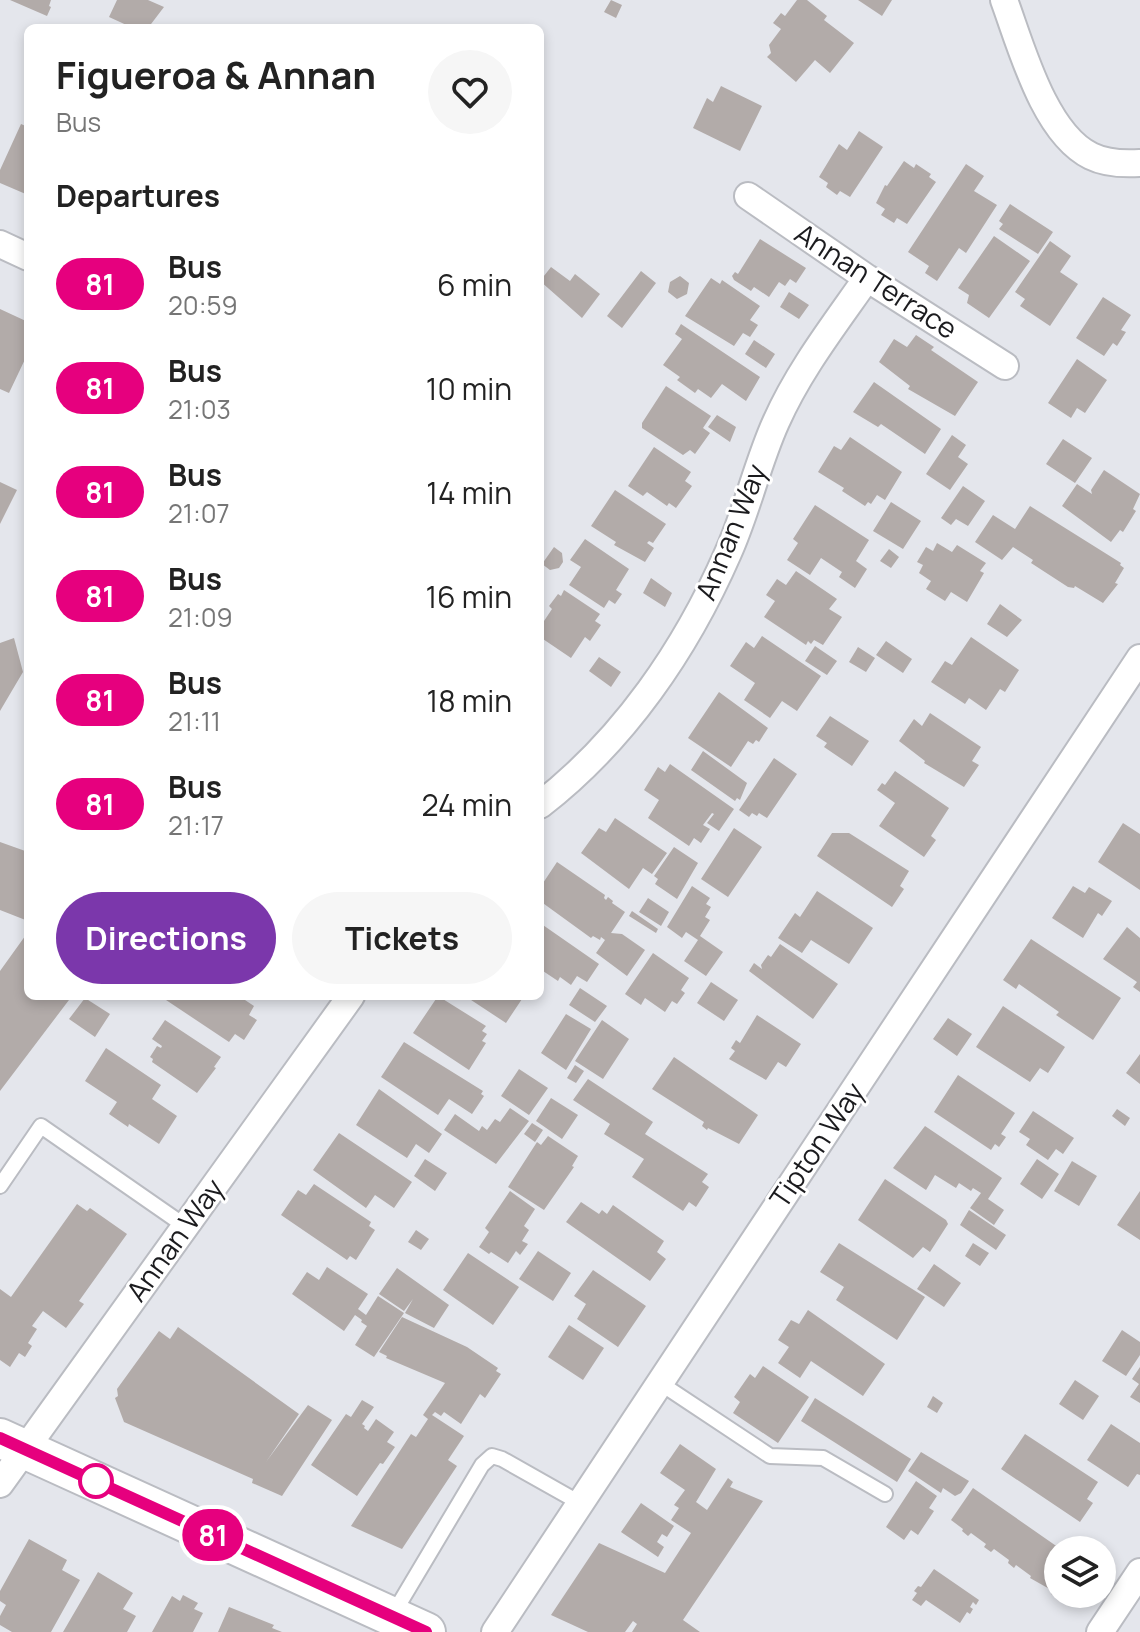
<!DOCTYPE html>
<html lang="en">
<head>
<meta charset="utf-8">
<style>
  :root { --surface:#fff; --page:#f6f6f6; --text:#222; --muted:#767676; --accent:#7b37ab }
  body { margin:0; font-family:Manrope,sans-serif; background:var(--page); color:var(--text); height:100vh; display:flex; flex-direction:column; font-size:30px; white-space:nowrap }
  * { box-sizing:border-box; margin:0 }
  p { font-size:26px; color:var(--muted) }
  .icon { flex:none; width:44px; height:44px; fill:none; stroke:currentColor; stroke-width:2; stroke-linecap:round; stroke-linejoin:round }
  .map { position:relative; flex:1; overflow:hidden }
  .panel { position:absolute; left:24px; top:24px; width:520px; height:976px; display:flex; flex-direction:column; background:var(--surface); border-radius:12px; box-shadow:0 4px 12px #0003 }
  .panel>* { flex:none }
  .badge { padding:0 16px; border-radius:26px; font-size:28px; line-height:52px }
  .buttons { position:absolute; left:1044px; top:1536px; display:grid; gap:16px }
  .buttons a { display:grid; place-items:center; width:72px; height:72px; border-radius:50%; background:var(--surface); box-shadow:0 4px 12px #0003; font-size:40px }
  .map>.badge { position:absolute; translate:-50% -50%; box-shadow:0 0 0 4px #fff }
  h2 { padding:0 32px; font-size:30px; line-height:72px }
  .round { display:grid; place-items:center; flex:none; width:84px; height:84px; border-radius:42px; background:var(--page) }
  .head { display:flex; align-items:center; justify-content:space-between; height:136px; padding:0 32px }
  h1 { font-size:38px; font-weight:700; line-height:60px }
  .button { display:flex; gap:16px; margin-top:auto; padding:16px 32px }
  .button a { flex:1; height:92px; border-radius:48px; background:var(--accent); color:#fff; font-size:32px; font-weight:700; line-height:92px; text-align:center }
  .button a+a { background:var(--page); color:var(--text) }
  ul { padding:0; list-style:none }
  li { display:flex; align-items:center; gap:24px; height:104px; padding:0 32px }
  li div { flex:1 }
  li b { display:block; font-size:30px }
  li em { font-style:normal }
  li .badge { min-width:88px; font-weight:700; text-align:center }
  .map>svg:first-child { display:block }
  .building { fill:#b2aba9 }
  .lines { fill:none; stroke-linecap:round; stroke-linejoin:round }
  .service-casing { stroke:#babcc2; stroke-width:18 }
  .minor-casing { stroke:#babcc2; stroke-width:30 }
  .secondary-casing { stroke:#babcc2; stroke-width:42 }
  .service { stroke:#fff; stroke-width:14 }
  .minor { stroke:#fff; stroke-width:26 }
  .secondary { stroke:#fff; stroke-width:38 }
  .line-casing { stroke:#fff; stroke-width:18 }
  .line { stroke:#e6007e; stroke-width:12 }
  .stop-dot { fill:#fff; stroke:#e6007e; stroke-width:4 }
  .labels { text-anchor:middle; stroke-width:6; stroke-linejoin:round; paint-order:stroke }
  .street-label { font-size:28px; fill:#1b1b1e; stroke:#fff }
</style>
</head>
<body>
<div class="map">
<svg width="1140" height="1632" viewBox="0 0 1140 1632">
  <rect width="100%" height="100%" fill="#e4e6ec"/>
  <!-- building -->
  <path class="building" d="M10 0H51L49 6 51 7 47 16Z
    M117 0H148L164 7 148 28H133L109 17Z
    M611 0 622 5 616 18 604 12Z
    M797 0H807L827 16 824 20 854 43 830 73 815 60 796 82 767 57 771 53 769 45 781 29 773 23 781 13 785 16Z
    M858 0H892L882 16Z
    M721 86 762 106 740 151 693 128 707 98 713 102Z
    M21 124 28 127V195L0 183V170Z
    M859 131 883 147 850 197 840 191 837 195 826 187 828 183 819 177 839 144 847 150Z
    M904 161 914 168 916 164 931 174 929 177 936 182 907 224 897 218 894 223 881 215 885 209 876 203 885 185 887 186Z
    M966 164 984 176 974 191 997 205 966 253 959 248 937 281 925 273 929 266 908 252Z
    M1010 204 1053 232 1038 254 999 229 1003 224 999 221Z
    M994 236 1030 261 989 318 967 303 969 295 958 288Z
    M760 239 806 268 796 283 790 279 785 286 779 282 769 297 754 287 751 291 734 280 732 276 735 272 738 274Z
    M1050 241 1071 256 1060 272 1078 284 1050 326 1020 306 1025 299 1015 292Z
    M551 267 570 281 575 274 600 294 582 318 540 281Z
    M641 271 656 283 622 328 607 316Z
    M680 276 689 283 687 294 677 299 668 292 670 282Z
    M711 278 720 284 722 280 760 306 750 320 758 325 750 337 743 333 734 346 685 316Z
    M789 292 809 305 799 319 780 307Z
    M1103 297 1131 315 1121 330 1126 332 1117 346 1113 343 1104 356 1076 338Z
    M0 309 28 322V353L9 393 0 389Z
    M681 324 760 377 746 401 722 384 711 398 698 389 695 393 677 380 680 377 663 365 682 339 675 334Z
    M916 335 934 347 931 350 978 382 955 416 908 389 910 386 879 362 894 339 907 347Z
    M754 340 775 354 766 368 745 354Z
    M1077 359 1107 380 1085 413 1077 408 1071 418 1048 403Z
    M874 382 941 429 925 454 881 424 878 427 853 412Z
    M666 386 711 416 703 428 710 433 695 454 690 450 683 455 642 428V423Z
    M717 415 736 427 730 442 708 427Z
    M952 435 966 445 958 457 968 464 950 490 926 474Z
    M850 437 902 472 885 500 877 495 871 504 868 502 865 506 842 491 844 488 818 472 834 446 841 450Z
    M1063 439 1092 458 1075 483 1046 464Z
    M654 447 691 472 685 481 692 486 676 508 669 503 667 506 647 492 643 496 628 486Z
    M1104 470 1140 494 1133 509 1136 511 1123 532 1120 530 1111 542 1062 506 1077 484 1092 494 1091 490Z
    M0 482 17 490 0 524Z
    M963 486 985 501 968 526 956 519 951 525 941 518Z
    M615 490 666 524 653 543 649 541 647 543 654 548 645 562 614 545 616 542 591 526Z
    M891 502 921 521 903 549 873 531Z
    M815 505 869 540 856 561 867 569 855 588 839 577 842 572 821 558 810 575 787 560 798 543 793 539Z
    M1030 506 1121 563 1120 565 1124 568 1115 583 1118 584 1103 603 1075 586 1074 588 1068 587 1031 563 1033 560 1013 547 1002 560 975 542 993 515 1015 529Z
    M585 539 629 569 616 590 622 594 615 604 609 600 604 608 569 585 581 567 570 560Z
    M937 543 952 552 957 545 986 563 980 571 984 573 967 602 951 592 945 601 926 589 931 581 919 573 923 565 917 562 926 547 933 551Z
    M554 547 562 553 563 562 559 568 550 570 542 564Z
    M889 549 899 557 891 568 880 561Z
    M796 571 837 599 829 609 842 617 823 645 814 640 811 644 808 641 806 645 764 617 775 601 766 595 777 579 786 585Z
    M651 578 672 593 665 607 643 593Z
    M564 590 600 614 595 621 601 625 590 641 585 637 571 658 540 637V627L552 609 549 606 558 594 561 596Z
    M1000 604 1022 620 1007 637 987 624Z
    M762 636 821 676 797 711 782 701 770 718 744 700 755 683 730 666 746 642 754 648Z
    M971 637 1019 670 1005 692 1000 689 986 710 969 698 965 704 931 682 945 661 952 665Z
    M14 638 23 672 0 711V643Z
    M886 641 912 659 903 673 876 655Z
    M815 646 837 661 827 675 805 661Z
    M858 647 875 658 866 672 849 662Z
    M599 657 621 672 611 687 589 671Z
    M719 692 768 728 759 742 756 740 753 744 748 741 731 767 688 738Z
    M930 713 981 747 972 761 979 765 964 787 924 763 925 761 899 741 914 719 922 726Z
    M830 716 869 741 852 766 824 747 827 743 816 736Z
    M703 751 747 783 740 800 737 798 735 801 691 770Z
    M774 758 797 774 767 818 759 813 757 816 752 813 749 817 739 810Z
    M670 764 734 809 719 831 707 823 714 814 712 813 703 825 710 829 701 843 694 838 689 846 648 818 659 800 644 790 658 767 665 772Z
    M895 771 949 808 931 836 936 840 924 857 879 826 895 803 877 790 882 783 885 785Z
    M615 818 667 853 652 874 643 868 629 889 581 853 599 828 606 832Z
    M1123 823 1140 834V890L1098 862Z
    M734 828 762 847 728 897 701 879Z
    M832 833H849L909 871 900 886 904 889 892 907 817 856Z
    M0 842 28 852V921L0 910Z
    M674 847 698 863 677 899 655 884 658 879 654 876Z
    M557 862 605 895 604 898 606 900 608 897 613 901 612 903 625 912 611 933 622 934 645 950 627 976 596 953 605 940 601 937 600 940 593 936 591 938 540 901V882L543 883Z
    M692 886 710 898 706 904 711 907 705 917 710 920 700 936 723 952 706 976 684 961 698 940 686 932 682 938 667 927Z
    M1073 886 1085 893 1089 887 1112 901 1102 916 1098 913 1083 938 1052 918Z
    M817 891 873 928 849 964 811 940 802 953 778 938 795 913 800 917Z
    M648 898 669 912 661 926 639 912Z
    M632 911 658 929 656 933 629 916Z
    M540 923 599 964 587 982 577 976 571 985 560 977 558 981 540 969Z
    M1127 927 1140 938V992L1133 987 1137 982 1103 959Z
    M28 932V996H72L0 1091V971Z
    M1031 939 1121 998 1093 1040 1056 1015 1059 1012 1019 984 1016 989 1003 980Z
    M780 944 838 984 813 1019 749 971 754 963 762 969 761 965 768 955 771 957Z
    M653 953 689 978 681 990 685 993 677 1004 672 1001 665 1012 645 998 641 1005 625 994Z
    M711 982 738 1000 724 1021 697 1003Z
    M580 988 607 1006 595 1022 569 1005Z
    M168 996H239L254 1006 249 1015 257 1020 244 1040 235 1034 229 1042 166 1000Z
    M438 996 486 1026 482 1031 487 1034 482 1041 486 1043 469 1070 413 1033Z
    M465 996H524L506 1023Z
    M85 998 110 1014 95 1037 69 1019Z
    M1003 1006 1065 1047 1048 1073 1040 1068 1030 1082 976 1047Z
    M566 1014 591 1029 566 1070 541 1053Z
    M757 1015 801 1044 786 1067 778 1062 766 1080 729 1059 735 1051 731 1048 736 1040 740 1043Z
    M948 1018 972 1034 957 1056 933 1039Z
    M165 1020 221 1057 214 1067 216 1068 197 1093 152 1062 153 1059 150 1057 157 1046 161 1048 162 1046 152 1039Z
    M602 1020 629 1039 603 1079 575 1061Z
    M404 1042 483 1091 481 1094 484 1096 472 1114 449 1099 438 1115 381 1077Z
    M106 1048 161 1085 152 1099 177 1116 159 1144 129 1124 128 1127 109 1114 117 1102 85 1081Z
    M1140 1054V1084L1126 1073Z
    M674 1057 758 1115 739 1144 708 1128 707 1130 702 1126 704 1122 652 1089Z
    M575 1065 584 1071 576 1083 567 1078Z
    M519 1069 548 1088 529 1115 501 1096Z
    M958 1075 1015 1113 1001 1134 1006 1137 999 1147 995 1144 991 1150 934 1112Z
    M588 1079 653 1122 645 1134 708 1174 702 1182 709 1187 696 1207 689 1202 683 1211 632 1177 644 1159 604 1134 610 1124 573 1100Z
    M379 1089 442 1134 429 1153 416 1144 407 1158 356 1125Z
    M551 1098 578 1115 562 1139 536 1121Z
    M510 1108 529 1121 496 1164 444 1130 455 1114 479 1131 482 1126 487 1130 495 1119 500 1122Z
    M1117 1109 1130 1118 1125 1126 1112 1116Z
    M1033 1111 1074 1138 1063 1154 1056 1149 1048 1160 1026 1145 1030 1139 1019 1132Z
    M532 1123 543 1130 535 1142 524 1134Z
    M925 1126 1002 1178 988 1199 1004 1210 994 1225 970 1208 981 1193 973 1188 971 1191 959 1183 956 1188 935 1175 926 1190 893 1168Z
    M339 1133 412 1182 394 1208 375 1195 366 1208 313 1170Z
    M548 1136 578 1156 572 1166 574 1167 544 1210 508 1187 537 1142 541 1145Z
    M425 1159 447 1173 435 1191 414 1176Z
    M1037 1159 1059 1174 1042 1199 1020 1184Z
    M1072 1161 1097 1176 1079 1206 1054 1191Z
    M885 1179 946 1220 948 1224 930 1252 923 1247 913 1258 858 1220Z
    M314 1184 371 1222 369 1226 375 1230 356 1260 350 1256 347 1260 281 1215 298 1190 306 1195Z
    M510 1191 535 1209 524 1226 529 1230 522 1241 528 1244 520 1255 516 1251 508 1263 491 1252 489 1254 479 1247 489 1232 485 1228Z
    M1140 1191V1240L1117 1225Z
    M581 1202 599 1214 602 1210 607 1214 613 1205 664 1241 657 1252 666 1259 650 1281 566 1222Z
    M77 1204 87 1211 90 1208 127 1234 79 1301 84 1304 66 1328 43 1311 32 1326 37 1329 28 1343 32 1346 25 1357 19 1353 10 1367 0 1360V1289L11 1297Z
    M969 1210 1006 1235 996 1250 960 1225Z
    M416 1230 429 1239 421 1250 408 1242Z
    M839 1243 925 1297 897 1340 836 1300 844 1287 820 1272Z
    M973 1243 989 1253 980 1266 965 1256Z
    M538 1251 571 1273 553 1301 519 1279Z
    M468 1253 519 1287 493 1325 443 1290Z
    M934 1264 961 1283 944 1307 917 1289Z
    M327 1267 368 1294 358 1309 366 1315 378 1296 404 1313 374 1357 355 1345 367 1326 361 1322 362 1320 355 1315 344 1331 292 1294 307 1272 319 1280Z
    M397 1268 449 1305 434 1328 405 1313 413 1299 404 1311 379 1294Z
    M593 1270 646 1306 618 1347 577 1319 586 1304 574 1296Z
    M808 1310 885 1364 863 1396 811 1361 800 1378 778 1363 789 1347 778 1340 791 1320 799 1324Z
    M402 1317 467 1347 498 1368 496 1371 501 1374 485 1398 480 1394 461 1424 444 1412 441 1416 435 1412 432 1415 464 1436 448 1460 457 1466 402 1549 351 1526 411 1434 416 1437 428 1419 423 1415 445 1383 386 1358 387 1356 379 1352Z
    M569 1325 604 1348 583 1380 548 1357Z
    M178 1327 299 1414 266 1462 308 1405 332 1420 282 1496 252 1483 253 1479 124 1422 115 1398 118 1396 117 1389 159 1331 170 1339Z
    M1122 1330 1140 1342V1355L1126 1376 1102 1361Z
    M763 1366 809 1397 778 1443 733 1413 740 1402 734 1397 750 1374 755 1378Z
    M1140 1367V1403L1130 1397 1139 1384 1132 1379Z
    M1075 1380 1099 1396 1083 1420 1059 1404Z
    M933 1396 943 1403 937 1413 927 1407Z
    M815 1398 911 1459 897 1482 801 1421Z
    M362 1400 374 1407 362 1424 365 1426 364 1428 368 1431 376 1419 394 1432 387 1442 395 1447 383 1464 380 1463 357 1496 311 1465 346 1414 351 1417Z
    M1111 1424 1140 1443V1475L1137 1474 1128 1487 1087 1460Z
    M1025 1434 1098 1482 1087 1499 1093 1503 1080 1522 1001 1469Z
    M680 1444 716 1469 696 1502 707 1510 728 1478 733 1482 730 1487 763 1501 683 1620 700 1632H632L637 1624 633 1621 625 1632H588L551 1615 599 1543 665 1573 691 1533 671 1520 679 1508 674 1505 685 1490 660 1473Z
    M921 1452 969 1481 961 1493 955 1496 943 1488 941 1493 908 1471Z
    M916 1481 937 1496 929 1508 934 1511 918 1535 911 1530 904 1540 886 1527Z
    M973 1488 1062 1550H1058V1594H1074L1069 1602 1051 1594 1053 1591 1030 1578 1031 1576 1016 1565 1014 1568 1008 1563 1009 1560 994 1549 991 1552 984 1547 986 1544 971 1533 968 1536 962 1531 963 1529 951 1520Z
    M641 1503 674 1526 667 1537 662 1534 657 1542 664 1547 658 1557 621 1532Z
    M29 1539 67 1560 62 1570 80 1580 51 1632H12L0 1625V1616L6 1605 0 1601V1591Z
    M934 1569 979 1600 976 1605 973 1602 970 1607 973 1609 970 1614 967 1612 960 1623 926 1600 921 1606 912 1600 917 1593 914 1591 918 1586 921 1587Z
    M98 1572 133 1593 123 1609 136 1616 127 1632H63Z
    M183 1595 198 1603 194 1609 203 1613 193 1632H152L172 1596 180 1601Z
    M229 1607 274 1625 272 1628 282 1632H218Z"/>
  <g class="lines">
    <!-- service casing -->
    <g class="service-casing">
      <path id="service" d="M0 1186 41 1126 185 1226
        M660 1383 770 1456 823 1458 885 1494
        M392 1616 482 1465 492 1456 502 1459 580 1503"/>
    </g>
    <!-- minor casing -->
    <g class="minor-casing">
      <path id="minor" d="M1004 0C1021 46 1044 133 1091 156 1105 163 1124 164 1140 163
        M748 196 867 278 1005 366
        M0 244 28 257
        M540 805C624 740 686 649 728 553 747 511 757 464 776 422 799 370 835 324 867 278
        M0 1484 351 996
        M495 1632 1140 658
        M1100 1632 1140 1572"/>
    </g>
    <!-- secondary casing -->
    <g class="secondary-casing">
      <path id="secondary" d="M0 1438 426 1632"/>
    </g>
    <!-- service -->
    <use href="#service" class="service"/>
    <!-- minor -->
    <use href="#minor" class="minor"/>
    <!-- secondary -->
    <use href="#secondary" class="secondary"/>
  </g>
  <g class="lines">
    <!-- line casing -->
    <g class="line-casing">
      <path id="line" d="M0 1438 426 1632"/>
    </g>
    <!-- line -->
    <use href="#line" class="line"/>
  </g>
  <!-- markers -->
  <circle class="stop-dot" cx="96" cy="1481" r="16"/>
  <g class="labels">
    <!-- street labels -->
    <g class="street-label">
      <text transform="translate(876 281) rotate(33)" y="10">Annan Terrace</text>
      <text transform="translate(731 532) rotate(-68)" y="10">Annan Way</text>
      <text transform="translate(817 1145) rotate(-56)" y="10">Tipton Way</text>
      <text transform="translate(175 1240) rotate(-54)" y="10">Annan Way</text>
    </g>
  </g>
</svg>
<div class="buttons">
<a><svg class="icon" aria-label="layers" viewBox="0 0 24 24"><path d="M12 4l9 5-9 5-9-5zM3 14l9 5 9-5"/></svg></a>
</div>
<b class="badge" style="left:213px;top:1535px;background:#e6007e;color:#fff">81</b>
<section class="panel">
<div class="head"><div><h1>Figueroa &amp; Annan</h1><p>Bus</p></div><a class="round"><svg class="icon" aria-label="heart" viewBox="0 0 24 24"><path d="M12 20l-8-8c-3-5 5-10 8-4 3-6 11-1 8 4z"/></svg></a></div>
<h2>Departures</h2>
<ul>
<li><span class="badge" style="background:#e6007e;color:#fff">81</span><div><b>Bus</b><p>20:59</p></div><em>6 min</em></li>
<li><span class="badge" style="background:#e6007e;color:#fff">81</span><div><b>Bus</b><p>21:03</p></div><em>10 min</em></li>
<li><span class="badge" style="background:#e6007e;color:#fff">81</span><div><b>Bus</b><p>21:07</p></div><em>14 min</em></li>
<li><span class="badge" style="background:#e6007e;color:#fff">81</span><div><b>Bus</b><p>21:09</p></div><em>16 min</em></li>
<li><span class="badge" style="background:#e6007e;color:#fff">81</span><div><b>Bus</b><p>21:11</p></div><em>18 min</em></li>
<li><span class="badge" style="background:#e6007e;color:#fff">81</span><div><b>Bus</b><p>21:17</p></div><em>24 min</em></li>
</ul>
<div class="button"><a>Directions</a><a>Tickets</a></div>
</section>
</div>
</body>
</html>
